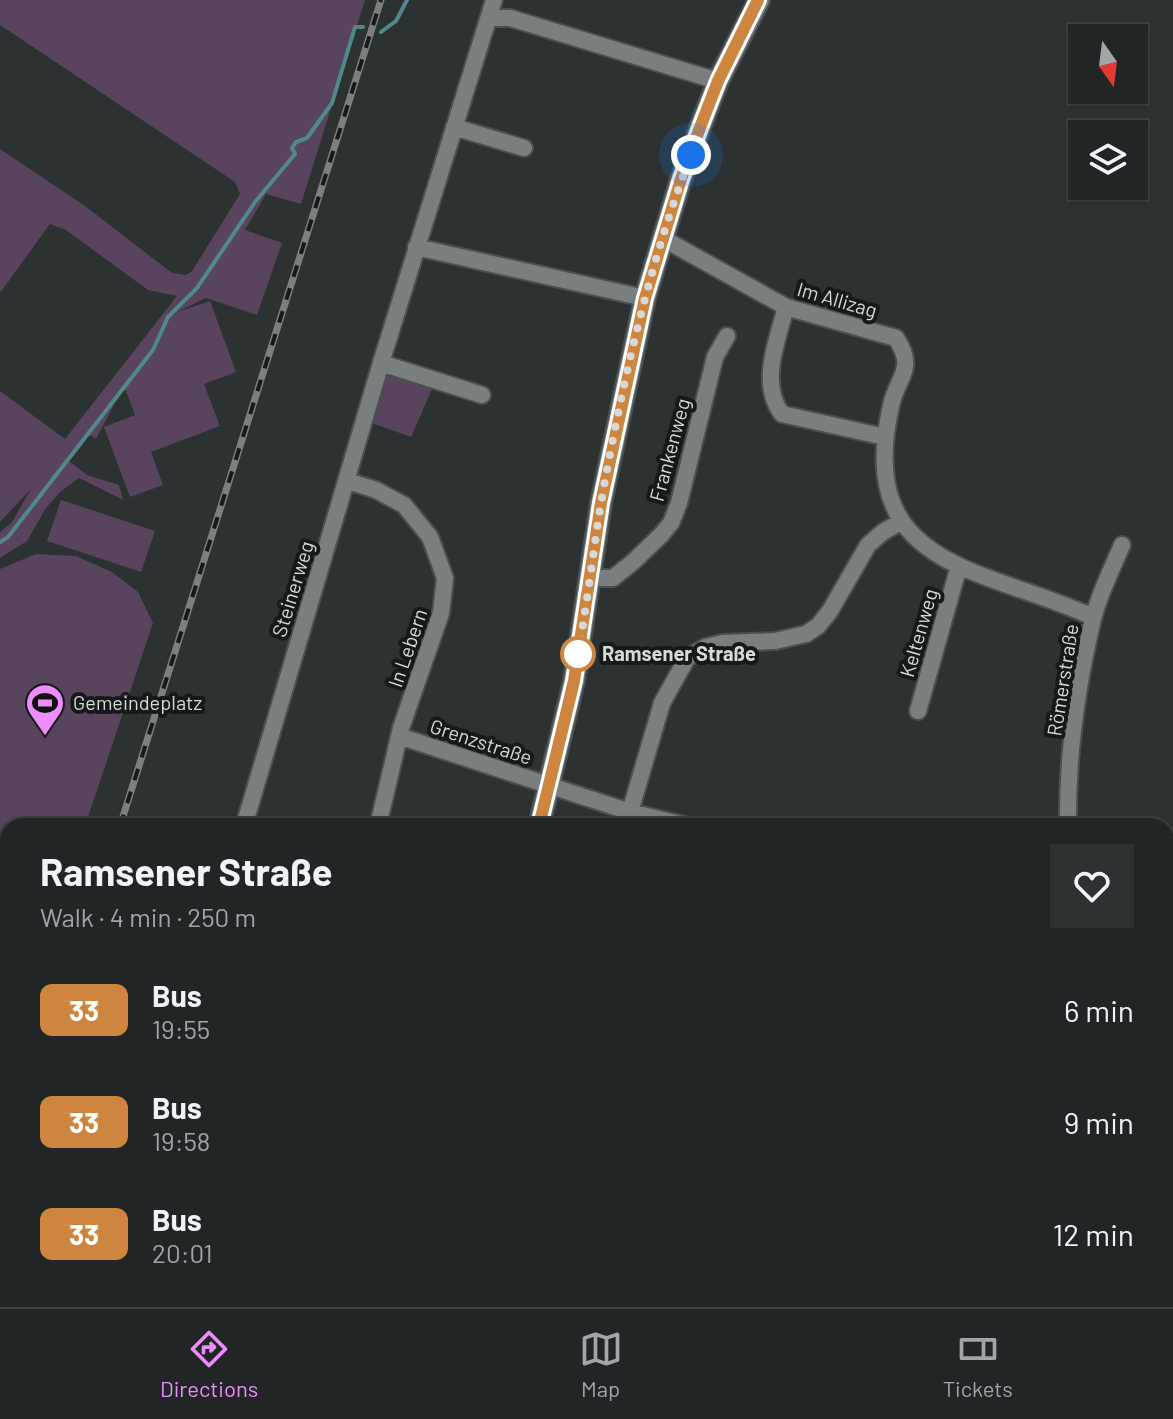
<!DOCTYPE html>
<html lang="en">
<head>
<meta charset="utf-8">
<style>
  :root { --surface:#212525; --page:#2d3132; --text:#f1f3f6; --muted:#a2a5a7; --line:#3e4242; --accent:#eb8dfc }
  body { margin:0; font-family:Barlow,sans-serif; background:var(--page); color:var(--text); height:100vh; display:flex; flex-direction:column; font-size:30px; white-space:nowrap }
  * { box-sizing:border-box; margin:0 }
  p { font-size:26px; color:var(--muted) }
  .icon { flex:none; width:44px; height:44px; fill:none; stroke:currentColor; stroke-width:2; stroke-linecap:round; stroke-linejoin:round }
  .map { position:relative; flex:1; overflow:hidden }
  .details { position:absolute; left:0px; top:818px; width:1174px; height:490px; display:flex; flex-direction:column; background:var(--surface); border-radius:24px 24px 0 0; box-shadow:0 2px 6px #0004,0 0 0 2px var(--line) }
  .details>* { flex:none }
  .badge { padding:0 16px; border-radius:12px; font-size:28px; line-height:52px }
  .needle { width:52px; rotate:166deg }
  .tools { position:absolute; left:1068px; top:24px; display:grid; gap:16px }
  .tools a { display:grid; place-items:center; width:80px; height:80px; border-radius:0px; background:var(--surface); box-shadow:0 2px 6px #0004,0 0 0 2px var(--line); font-size:40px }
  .you { position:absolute; width:40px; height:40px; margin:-20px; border:6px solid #fff; border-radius:50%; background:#1a73e8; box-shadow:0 0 0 12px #1a73e833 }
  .map>.badge { position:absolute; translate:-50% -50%; box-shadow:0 0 0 4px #fff }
  .round { display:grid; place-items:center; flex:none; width:84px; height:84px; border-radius:0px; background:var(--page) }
  .overview { display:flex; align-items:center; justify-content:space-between; height:136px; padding:0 40px }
  h1 { font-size:38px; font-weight:700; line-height:60px }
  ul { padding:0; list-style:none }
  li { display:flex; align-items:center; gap:24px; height:112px; padding:0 40px }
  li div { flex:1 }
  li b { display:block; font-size:30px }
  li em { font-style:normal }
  li .badge { min-width:88px; font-weight:700; text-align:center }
  .dock { display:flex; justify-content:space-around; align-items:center; height:112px; border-top:2px solid var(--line); background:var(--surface); font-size:22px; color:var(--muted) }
  .dock a { display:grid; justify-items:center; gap:4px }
  .dock .active { color:var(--accent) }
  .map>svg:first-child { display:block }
  .green { fill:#58445c }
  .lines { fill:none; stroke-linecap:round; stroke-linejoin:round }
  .stream { stroke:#51898a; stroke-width:4 }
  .minor-casing { stroke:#4b4f4f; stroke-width:20 }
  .secondary-casing { stroke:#4b4f4f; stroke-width:24 }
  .minor { stroke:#797e7e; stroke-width:16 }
  .secondary { stroke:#797e7e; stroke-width:20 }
  .rail-casing { stroke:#7a7f7f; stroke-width:7 }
  .rail { stroke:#161919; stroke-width:4; stroke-dasharray:12; stroke-linecap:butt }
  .line-casing { stroke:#fff; stroke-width:18 }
  .line { stroke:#cd853f; stroke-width:12 }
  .walk { stroke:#d5d9d9; stroke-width:8; stroke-dasharray:0 14.4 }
  .stop-dot { fill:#fff; stroke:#cd853f; stroke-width:4 }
  .labels { text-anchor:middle; stroke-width:8; stroke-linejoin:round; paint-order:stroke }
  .street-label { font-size:20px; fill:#d5d9d9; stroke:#161919 }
  .stop-label { font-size:20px; font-weight:bold; fill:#d5d9d9; stroke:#161919; text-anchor:start }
  .poi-label { font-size:20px; fill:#d5d9d9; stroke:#161919; text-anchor:start }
</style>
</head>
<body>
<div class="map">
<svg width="1173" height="1307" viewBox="0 0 1173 1307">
  <rect width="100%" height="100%" fill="#2c3131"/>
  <!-- green -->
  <path class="green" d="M0 0H365L301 204 266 194 245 230 282 243 257 315 206 298 177 312 210 301 236 372 204 384 220 426 151 452 163 485 130 497 104 427 135 415 124 386 96 439 89 435 69 461 87 475 119 485 123 500 79 478 60 492 46 508 27 541 0 558V532L12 522 31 489 0 522V391L65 439 177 296 148 290 66 230 50 224 0 293V149L85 206 172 273 186 275 192 271 240 194 235 182 0 25Z
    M387 374 436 380 411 437 372 423Z
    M61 500 155 531 141 572 47 541Z
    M36 554 76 556 112 572 138 592 153 623 85 826H8V912H0V569Z
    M0 1032 8 1034V1133L0 1159Z"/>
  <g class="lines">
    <!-- stream -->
    <path class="stream" d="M381 32 396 21 407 0
      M0 542 8 537 153 350 168 317 197 288 255 202 295 154 292 148 296 142 307 138 332 103 355 27H363"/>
    <!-- minor casing -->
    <g class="minor-casing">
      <path id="minor" d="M490 18H510L718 81
        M454 127 524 148
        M662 238 786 307 896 338C917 370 897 376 891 406 854 569 983 567 1093 617
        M416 247 645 298
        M786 307C777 341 759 384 782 414L885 437
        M381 363 482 395
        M348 481 376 490 404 505 430 537 445 578 441 613 401 728 378 826
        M590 578H613L633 562 661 535 671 523 679 503 715 357 727 336
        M918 711 959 566
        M399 736 630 812 688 826
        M630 812 662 703 687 658 706 647 723 643 775 641 806 634 818 626 830 611 868 545 883 532 902 521
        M244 826 381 363 494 0
        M1068 826C1067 758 1077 686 1093 619 1099 594 1112 569 1122 545
        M1166 860 1173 859
        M0 970 8 971
        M1166 1006 1173 1004
        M1166 1133 1173 1145
        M571 1300 575 1307
        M730 1300 733 1307
        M902 1300 906 1307
        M1047 1300 1051 1307
        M1125 1300 1129 1307
        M46 1307 47 1300
        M171 1307 176 1300
        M461 1307 477 1300
        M653 1307 673 1300
        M1077 1307 1088 1300"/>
    </g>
    <!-- secondary casing -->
    <g class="secondary-casing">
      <path id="secondary" d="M539 826 574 681 601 503 645 298 681 179 701 125 718 81 759 0
        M386 1307 388 1300"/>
    </g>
    <!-- minor -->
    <use href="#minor" class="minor"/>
    <!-- secondary -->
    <use href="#secondary" class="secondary"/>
    <!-- rail casing -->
    <g class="rail-casing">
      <path id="rail" d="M120 826 381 0
        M0 1203 8 1178"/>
    </g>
    <!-- rail -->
    <use href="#rail" class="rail"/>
  </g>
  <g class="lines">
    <!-- line casing -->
    <g class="line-casing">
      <path id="line" d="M539 826 574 681 601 503 645 298 681 179 701 125 718 81 758 0"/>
    </g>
    <!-- line -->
    <use href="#line" class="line"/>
    <!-- walk -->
    <path class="walk" d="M578 654C587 604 593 553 601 503 622 385 648 267 691 155"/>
  </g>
  <!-- icons -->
  <defs>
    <g id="stadium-pin" transform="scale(2)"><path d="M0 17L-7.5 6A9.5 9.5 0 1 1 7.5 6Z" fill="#eb8dfc" stroke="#161919"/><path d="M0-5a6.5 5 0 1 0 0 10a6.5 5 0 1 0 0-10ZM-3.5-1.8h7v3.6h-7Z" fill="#111"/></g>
  </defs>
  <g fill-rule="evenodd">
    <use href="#stadium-pin" x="45" y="703"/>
  </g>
  <!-- markers -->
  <circle class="stop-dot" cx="578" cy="654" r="16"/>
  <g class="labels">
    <!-- street labels -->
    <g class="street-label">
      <text transform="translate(837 300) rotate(16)" y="7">Im Allizag</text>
      <text transform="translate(670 450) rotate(-75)" y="7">Frankenweg</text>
      <text transform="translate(293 589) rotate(-73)" y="7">Steinerweg</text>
      <text transform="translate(919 633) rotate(-74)" y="7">Keltenweg</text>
      <text transform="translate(408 648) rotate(-71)" y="7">In Lebern</text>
      <text transform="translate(1063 680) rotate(-81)" y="7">Römerstraße</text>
      <text transform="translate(481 742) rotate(18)" y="7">Grenzstraße</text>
    </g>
    <!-- stop labels -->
    <g class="stop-label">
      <text x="602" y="661">Ramsener Straße</text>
    </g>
    <!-- poi labels -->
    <g class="poi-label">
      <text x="73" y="710">Gemeindeplatz</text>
    </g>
  </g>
</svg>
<div class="tools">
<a><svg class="needle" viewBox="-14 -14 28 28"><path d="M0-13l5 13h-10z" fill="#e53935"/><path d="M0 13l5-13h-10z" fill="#a2a5a7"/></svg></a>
<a><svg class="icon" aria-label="layers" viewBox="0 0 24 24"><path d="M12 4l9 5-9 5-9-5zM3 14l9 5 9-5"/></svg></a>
</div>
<div class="you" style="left:691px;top:155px"></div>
<section class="details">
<div class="overview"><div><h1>Ramsener Straße</h1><p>Walk · 4 min · 250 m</p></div><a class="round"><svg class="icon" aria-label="heart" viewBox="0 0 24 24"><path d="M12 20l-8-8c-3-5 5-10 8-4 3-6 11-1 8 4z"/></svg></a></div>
<ul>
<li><span class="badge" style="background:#cd853f;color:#fff">33</span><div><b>Bus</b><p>19:55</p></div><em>6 min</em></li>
<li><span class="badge" style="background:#cd853f;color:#fff">33</span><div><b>Bus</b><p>19:58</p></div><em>9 min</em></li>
<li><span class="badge" style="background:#cd853f;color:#fff">33</span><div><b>Bus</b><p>20:01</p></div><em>12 min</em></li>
</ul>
</section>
</div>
<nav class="dock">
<a class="active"><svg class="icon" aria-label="directions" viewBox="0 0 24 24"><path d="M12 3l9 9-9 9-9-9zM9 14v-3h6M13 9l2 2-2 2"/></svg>Directions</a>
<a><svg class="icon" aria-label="map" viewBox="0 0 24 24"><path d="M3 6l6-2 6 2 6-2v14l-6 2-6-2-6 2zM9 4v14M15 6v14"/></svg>Map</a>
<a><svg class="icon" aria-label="tickets" viewBox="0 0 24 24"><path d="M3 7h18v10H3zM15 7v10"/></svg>Tickets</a>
</nav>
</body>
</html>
